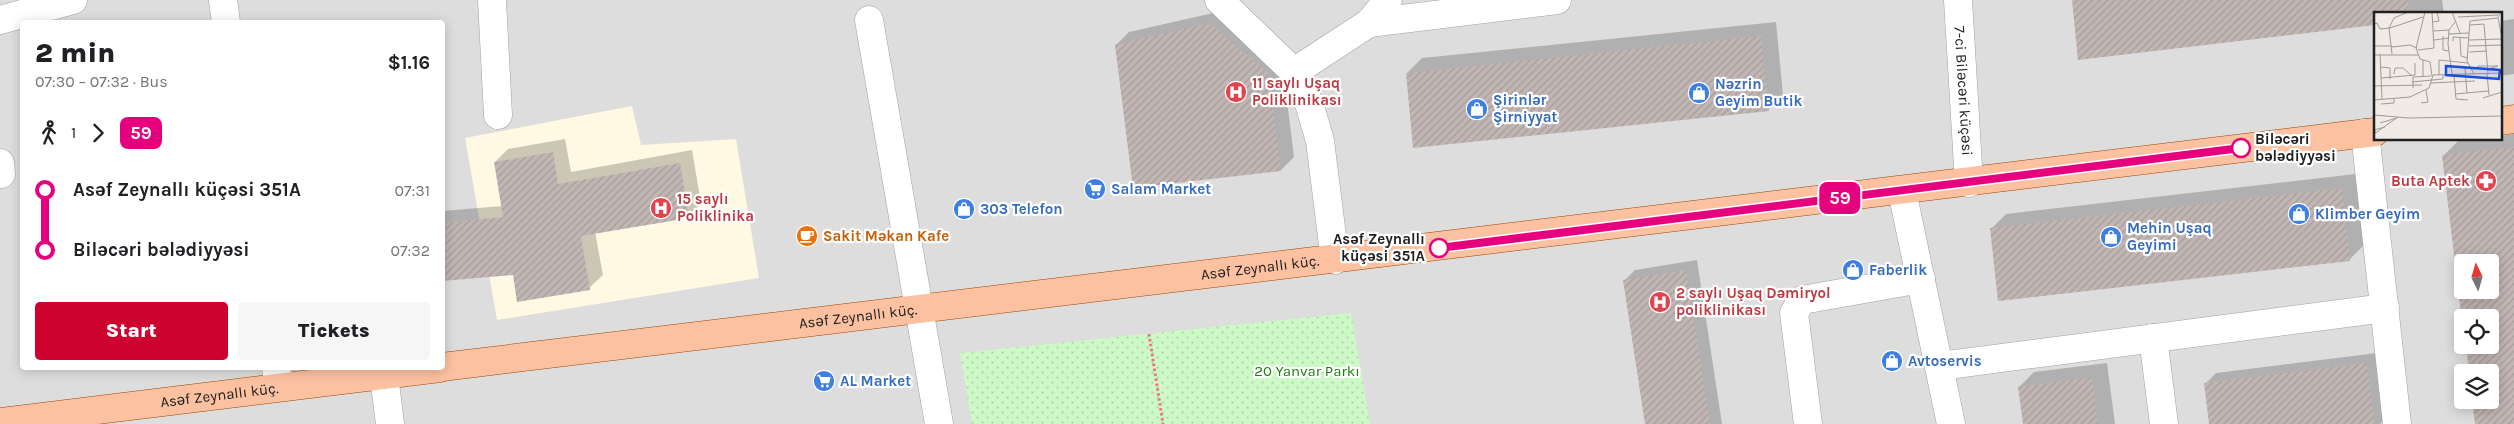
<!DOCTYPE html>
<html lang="en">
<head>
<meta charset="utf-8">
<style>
  :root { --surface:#fff; --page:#f6f6f6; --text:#202124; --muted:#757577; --accent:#ce022f }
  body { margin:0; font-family:Karla,sans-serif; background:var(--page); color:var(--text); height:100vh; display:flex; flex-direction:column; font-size:19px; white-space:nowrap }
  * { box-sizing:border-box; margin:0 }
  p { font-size:16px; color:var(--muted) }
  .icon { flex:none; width:28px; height:28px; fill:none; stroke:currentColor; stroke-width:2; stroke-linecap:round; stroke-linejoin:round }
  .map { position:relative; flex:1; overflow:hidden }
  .sheet { position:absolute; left:20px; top:20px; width:425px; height:350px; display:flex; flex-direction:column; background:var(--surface); border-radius:5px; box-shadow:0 2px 12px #0003 }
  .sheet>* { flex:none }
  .badge { padding:0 10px; border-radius:8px; font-size:18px; line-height:32px }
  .needle { width:32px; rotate:355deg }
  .fabs { position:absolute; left:2454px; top:254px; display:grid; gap:10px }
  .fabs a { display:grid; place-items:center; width:45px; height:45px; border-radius:5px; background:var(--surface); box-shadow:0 2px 12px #0003; font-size:25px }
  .map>.badge { position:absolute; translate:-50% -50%; box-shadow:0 0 0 2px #fff }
  .legs { display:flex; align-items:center; gap:8px; height:55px; padding:0 15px; font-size:16px }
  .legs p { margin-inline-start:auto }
  .head { display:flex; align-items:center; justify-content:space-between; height:85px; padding:0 15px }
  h1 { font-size:28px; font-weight:800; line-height:38px }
  .action { display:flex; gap:10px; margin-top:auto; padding:10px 15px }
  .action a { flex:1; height:58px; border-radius:5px; background:var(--accent); color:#fff; font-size:20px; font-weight:800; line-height:58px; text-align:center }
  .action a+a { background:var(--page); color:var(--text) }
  ul { padding:0 15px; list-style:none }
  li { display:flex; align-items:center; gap:18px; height:60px; font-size:19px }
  li i { display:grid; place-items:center; width:8px; height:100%; margin:0 6px; background:currentColor }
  li i::after { content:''; width:12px; height:12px; margin:-6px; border:4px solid; border-radius:50%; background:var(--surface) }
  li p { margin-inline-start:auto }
  li:first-child i { background:linear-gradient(#0000 50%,currentColor 0) }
  li:last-child i { background:linear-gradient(currentColor 50%,#0000 0) }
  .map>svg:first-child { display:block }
  .residential { fill:#dedddd; fill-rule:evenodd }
  .education { fill:#fff8e2 }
  .park { fill:url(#park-dots) }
  .shadow { fill:#0003; fill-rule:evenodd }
  .building { fill:url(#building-hatch); fill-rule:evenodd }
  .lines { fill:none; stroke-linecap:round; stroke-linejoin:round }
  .minor-casing { stroke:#a1a1a1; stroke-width:29 }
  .major-casing { stroke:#9b4702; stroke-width:29 }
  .path { stroke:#f87080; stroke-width:3; stroke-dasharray:2.5 2.5; stroke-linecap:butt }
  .minor { stroke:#fff; stroke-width:28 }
  .major { stroke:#fbc1a1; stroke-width:28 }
  .line-1-casing { stroke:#fff; stroke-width:11 }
  .line-1 { stroke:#e6007e; stroke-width:8 }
  .stop-1-dot { fill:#fff; stroke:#e6007e; stroke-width:2.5 }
  .labels { text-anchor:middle; stroke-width:4.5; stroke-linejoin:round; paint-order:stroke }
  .health-label { font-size:15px; font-weight:bold; fill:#be3a42; stroke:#fff; text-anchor:start }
  .shop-label { font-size:15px; font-weight:bold; fill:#366cbe; stroke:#fff; text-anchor:start }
  .street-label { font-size:15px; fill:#202020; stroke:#fff }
  .stop-label { font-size:15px; font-weight:bold; fill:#202020; stroke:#fff; text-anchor:start }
  .food-label { font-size:15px; font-weight:bold; fill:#c56008; stroke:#fff; text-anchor:start }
  .park-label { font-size:15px; fill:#1c7f0d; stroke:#fff }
  .inset-road { fill:none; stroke:#9d9a97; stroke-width:1 }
  .view { fill:#1d4ed8; fill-opacity:0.15; stroke:#1d4ed8; stroke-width:2.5 }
  .inset-edge { fill:none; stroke:#202020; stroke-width:2.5 }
</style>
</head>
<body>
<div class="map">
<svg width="2514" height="424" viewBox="0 0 2514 424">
  <defs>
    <pattern id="park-dots" width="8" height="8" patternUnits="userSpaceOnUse" patternTransform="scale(1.25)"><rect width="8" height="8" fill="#ccf9c5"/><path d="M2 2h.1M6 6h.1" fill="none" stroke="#afd5a9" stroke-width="1.8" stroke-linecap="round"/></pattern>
    <pattern id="building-hatch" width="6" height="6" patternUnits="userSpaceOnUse" patternTransform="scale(1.25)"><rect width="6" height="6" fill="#c1b6b3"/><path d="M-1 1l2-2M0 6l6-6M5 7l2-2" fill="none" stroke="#a69c9a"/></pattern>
  </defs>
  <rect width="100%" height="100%" fill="#f1ebe7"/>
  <!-- residential -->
  <path class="residential" d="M0 0H2514V424H0ZM2375 14H2500V139H2375ZM22 22H442V368H22ZM2462 262H2490V290H2462ZM2462 318H2490V345H2462ZM2462 372H2490V400H2462Z"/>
  <!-- education -->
  <path class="education" d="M632 106 641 145 736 139 759 278 497 320 465 138Z"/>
  <!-- park -->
  <path class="park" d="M1351 313 1370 424H972L960 353Z"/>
  <!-- shadow -->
  <path class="shadow" d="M2073 0H2442L2444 14H2375V37L2374 24Z
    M1222 11 1282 60 1294 157 1281 170 1116 45 1129 32Z
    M2514 19V74L2500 76V21Z
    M1776 22 1783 95 1768 110 1407 73 1422 58Z
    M2514 134V424H2477L2474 400H2490V372H2470L2467 345H2490V318H2463L2443 156 2458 141 2500 139V136ZM2462 262H2490V290H2462Z
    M565 139 571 172 692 150 701 203 688 217 595 232 603 275 589 288 514 273 442 280V211L502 206 495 162 508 149Z
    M2356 174 2364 245 2349 260 1991 229 2006 214Z
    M1697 260 1722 424H1646L1624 281 1635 270Z
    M2377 353 2385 419 2380 424H2210L2206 383 2216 373Z
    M2107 363 2115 424H2024L2019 387 2034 372Z"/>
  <!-- building -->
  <path class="building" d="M2072 0H2408L2409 14H2375V25L2078 60Z
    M1209 23 1268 73 1281 171 1133 188 1115 45Z
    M1761 36 1769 111 1413 148 1406 73Z
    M2514 147V424H2475L2472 400H2490V372H2469L2466 345H2490V318H2462V321L2442 155ZM2462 262H2490V290H2462Z
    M553 152 558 184 680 163 689 218 581 236 590 290 517 302 513 275 442 281V223L503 217 494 162Z
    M2342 188 2350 261 1998 301 1990 228Z
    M1686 270 1710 424H1645L1623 280Z
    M2367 363 2374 424H2209L2204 383Z
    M2092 377 2098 424H2023L2018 387Z"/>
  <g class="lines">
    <!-- minor casing -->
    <g class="minor-casing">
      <g id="minor">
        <path d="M223 0 226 22"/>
        <path d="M492 0 498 115"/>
        <path d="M1219 0 1294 72 1309 103 1320 141 1335 260"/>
        <path id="s1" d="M1958 0 1969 183"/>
        <path d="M0 20 73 0"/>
        <path d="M869 20 939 424"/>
        <path d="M1369 23 1557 0"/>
        <path d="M1294 72 1369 23 1388 0"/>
        <path d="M2365 133 2397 424"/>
        <path d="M0 163 1 174"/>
        <path d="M1902 191 1951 424"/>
        <path d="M2153 338 2164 424"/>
        <path d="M1940 366 2385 308"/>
        <path d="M276 368 279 387"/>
        <path d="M384 375 390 424"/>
        <path d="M1808 424 1794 313 1802 300 1921 279"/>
      </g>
    </g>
    <!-- major casing -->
    <g class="major-casing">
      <g id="major">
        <path d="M2500 121 2514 119"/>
        <path id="s2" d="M442 367 2375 132"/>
        <path id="s3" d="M0 422 440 368"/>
      </g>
    </g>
    <!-- path -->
    <path class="path" d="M1149 334 1163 424"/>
    <!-- minor -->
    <use href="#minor" class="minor"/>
    <!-- major -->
    <use href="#major" class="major"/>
  </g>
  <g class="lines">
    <!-- line-1 casing -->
    <g class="line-1-casing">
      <path id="line-1" d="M1439 248 2241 148"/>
    </g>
    <!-- line-1 -->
    <use href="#line-1" class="line-1"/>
  </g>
  <!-- icons -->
  <defs>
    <g id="hospital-disc" transform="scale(1.125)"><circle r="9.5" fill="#e0444e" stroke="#fff"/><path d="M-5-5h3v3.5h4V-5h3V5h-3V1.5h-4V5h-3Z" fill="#fff"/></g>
    <g id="shop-disc" transform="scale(1.125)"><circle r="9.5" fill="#3f7fe0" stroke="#fff"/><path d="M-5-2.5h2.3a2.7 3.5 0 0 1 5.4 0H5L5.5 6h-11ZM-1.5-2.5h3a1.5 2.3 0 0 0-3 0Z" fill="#fff"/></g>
    <g id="pharmacy-disc" transform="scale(1.125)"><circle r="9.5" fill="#e0444e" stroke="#fff"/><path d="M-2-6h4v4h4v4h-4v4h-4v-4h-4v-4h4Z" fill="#fff"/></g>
    <g id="supermarket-disc" transform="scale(1.125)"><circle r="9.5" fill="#3f7fe0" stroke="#fff"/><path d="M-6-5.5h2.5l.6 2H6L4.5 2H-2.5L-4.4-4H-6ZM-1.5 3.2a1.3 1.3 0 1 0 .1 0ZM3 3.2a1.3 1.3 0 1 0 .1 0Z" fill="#fff"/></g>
    <g id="cafe-disc" transform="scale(1.125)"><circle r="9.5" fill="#e8710a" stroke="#fff"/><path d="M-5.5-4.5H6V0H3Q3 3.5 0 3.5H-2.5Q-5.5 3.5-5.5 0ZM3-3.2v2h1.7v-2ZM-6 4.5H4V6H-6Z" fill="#fff"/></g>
  </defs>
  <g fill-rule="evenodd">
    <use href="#hospital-disc" x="1236" y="92"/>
    <use href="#shop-disc" x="1699" y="93"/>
    <use href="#shop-disc" x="1477" y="109"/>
    <use href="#pharmacy-disc" x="2486" y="181"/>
    <use href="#supermarket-disc" x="1095" y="189"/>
    <use href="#hospital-disc" x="661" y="208"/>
    <use href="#shop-disc" x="964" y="209"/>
    <use href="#shop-disc" x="2299" y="214"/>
    <use href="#cafe-disc" x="807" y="236"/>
    <use href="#shop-disc" x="2111" y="237"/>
    <use href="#shop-disc" x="1853" y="270"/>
    <use href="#hospital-disc" x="1660" y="302"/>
    <use href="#shop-disc" x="1892" y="361"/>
    <use href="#supermarket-disc" x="824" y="381"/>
  </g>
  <!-- markers -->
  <g class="stop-1-dot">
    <circle cx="2241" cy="148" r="9"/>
    <circle cx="1439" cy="248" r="9"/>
  </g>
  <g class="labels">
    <!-- health labels -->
    <g class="health-label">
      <text x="1252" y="88">11 saylı Uşaq<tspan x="1252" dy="17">Poliklinikası</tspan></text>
      <text x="2470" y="186" text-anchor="end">Buta Aptek</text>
      <text x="677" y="204">15 saylı<tspan x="677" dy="17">Poliklinika</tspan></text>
      <text x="1676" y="298">2 saylı Uşaq Dəmiryol<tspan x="1676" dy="17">poliklinikası</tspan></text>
    </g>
    <!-- shop labels -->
    <g class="shop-label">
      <text x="1715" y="89">Nəzrin<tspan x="1715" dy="17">Geyim Butik</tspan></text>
      <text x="1493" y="105">Şirinlər<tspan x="1493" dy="17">Şirniyyat</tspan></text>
      <text x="1111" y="194">Salam Market</text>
      <text x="980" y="214">303 Telefon</text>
      <text x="2315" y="219">Klimber Geyim</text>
      <text x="2127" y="233">Mehin Uşaq<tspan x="2127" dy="17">Geyimi</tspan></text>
      <text x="1869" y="275">Faberlik</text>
      <text x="1908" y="366">Avtoservis</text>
      <text x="840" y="386">AL Market</text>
    </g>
    <!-- street labels -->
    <g class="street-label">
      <text dy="5" stroke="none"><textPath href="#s1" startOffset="91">7-ci Biləcəri küçəsi</textPath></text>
      <text dy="5" stroke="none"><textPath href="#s2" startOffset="824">Asəf Zeynallı küç.</textPath></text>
      <text dy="5" stroke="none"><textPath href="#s2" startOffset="419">Asəf Zeynallı küç.</textPath></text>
      <text dy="5" stroke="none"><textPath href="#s3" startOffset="221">Asəf Zeynallı küç.</textPath></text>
    </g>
    <!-- stop labels -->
    <g class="stop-label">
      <text x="2255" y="144">Biləcəri<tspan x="2255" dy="17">bələdiyyəsi</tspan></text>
      <text x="1425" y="244" text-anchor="end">Asəf Zeynallı<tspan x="1425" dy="17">küçəsi 351A</tspan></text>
    </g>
    <!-- food labels -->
    <g class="food-label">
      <text x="823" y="241">Sakit Məkan Kafe</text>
    </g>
    <!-- park labels -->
    <g class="park-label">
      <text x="1307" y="376">20 Yanvar Parkı</text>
    </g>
  </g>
  <!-- overview -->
  <g transform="translate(2374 12)">
    <rect width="128" height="128" fill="#f1ebe7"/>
    <path class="inset-road" d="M51 0 42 36 46 47 56 50 58 64M78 0 86 21M127 0 124 5 128 27M84 5 124 3M59 10 65 9 63 0M0 12 3 11 6 17 16 16 49 5M96 13 110 12 114 61M59 19 75 18M75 22 95 21M69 24V38L75 39M86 26 87 44 94 46M60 28 75 26M95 28 127 27M79 29V25L95 26M0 34H18M95 34 128 33M18 35 36 33 43 36M44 38 60 36 58 0M95 40 113 39M6 42 8 87M18 42 15 16 20 6 34 0M0 43H45M49 48V64M7 55 16 56V67M91 56 93 81M100 58 104 54H124L114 57M20 62 21 56H29L38 64M78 62 74 32 75 18 81 10M100 62 93 49 96 9 124 6M113 62 115 83M65 63V48L94 51M80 63 82 87 94 88M7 66 41 63V51M38 70 69 67V63M57 71 101 69M0 74 48 73M39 76V65L57 64M81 82 114 79M109 86 128 80M0 88 36 85 55 76 59 63 128 61M47 91 54 90 52 78M7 92 20 91V87M0 103 35 106 128 104M6 111 23 106M2 121 0 118 11 115M0 122 24 105"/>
    <path class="view" d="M72 54 126 58 125 67 72 63Z"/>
    <rect width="128" height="128" class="inset-edge"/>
  </g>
</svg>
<div class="fabs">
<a><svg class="needle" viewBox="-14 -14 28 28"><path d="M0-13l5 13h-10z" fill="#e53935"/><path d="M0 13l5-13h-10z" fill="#757577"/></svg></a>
<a><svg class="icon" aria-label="locate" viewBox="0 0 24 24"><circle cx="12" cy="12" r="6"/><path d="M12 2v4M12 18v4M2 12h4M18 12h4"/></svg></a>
<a><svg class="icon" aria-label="layers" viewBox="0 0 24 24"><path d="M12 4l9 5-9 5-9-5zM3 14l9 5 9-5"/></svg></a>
</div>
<b class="badge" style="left:1840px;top:198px;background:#e6007e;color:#fff">59</b>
<section class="sheet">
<div class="head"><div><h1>2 min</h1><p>07:30 – 07:32 · Bus</p></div><b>$1.16</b></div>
<div class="legs"><svg class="icon" aria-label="walk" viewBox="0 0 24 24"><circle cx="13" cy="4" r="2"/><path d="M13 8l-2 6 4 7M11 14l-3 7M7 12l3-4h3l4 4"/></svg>1<svg class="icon" aria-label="forward" viewBox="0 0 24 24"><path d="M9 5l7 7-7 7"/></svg><b class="badge" style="background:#e6007e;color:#fff">59</b></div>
<ul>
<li><i style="color:#e6007e"></i><b>Asəf Zeynallı küçəsi 351A</b><p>07:31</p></li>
<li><i style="color:#e6007e"></i><b>Biləcəri bələdiyyəsi</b><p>07:32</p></li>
</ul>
<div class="action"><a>Start</a><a>Tickets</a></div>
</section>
</div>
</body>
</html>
